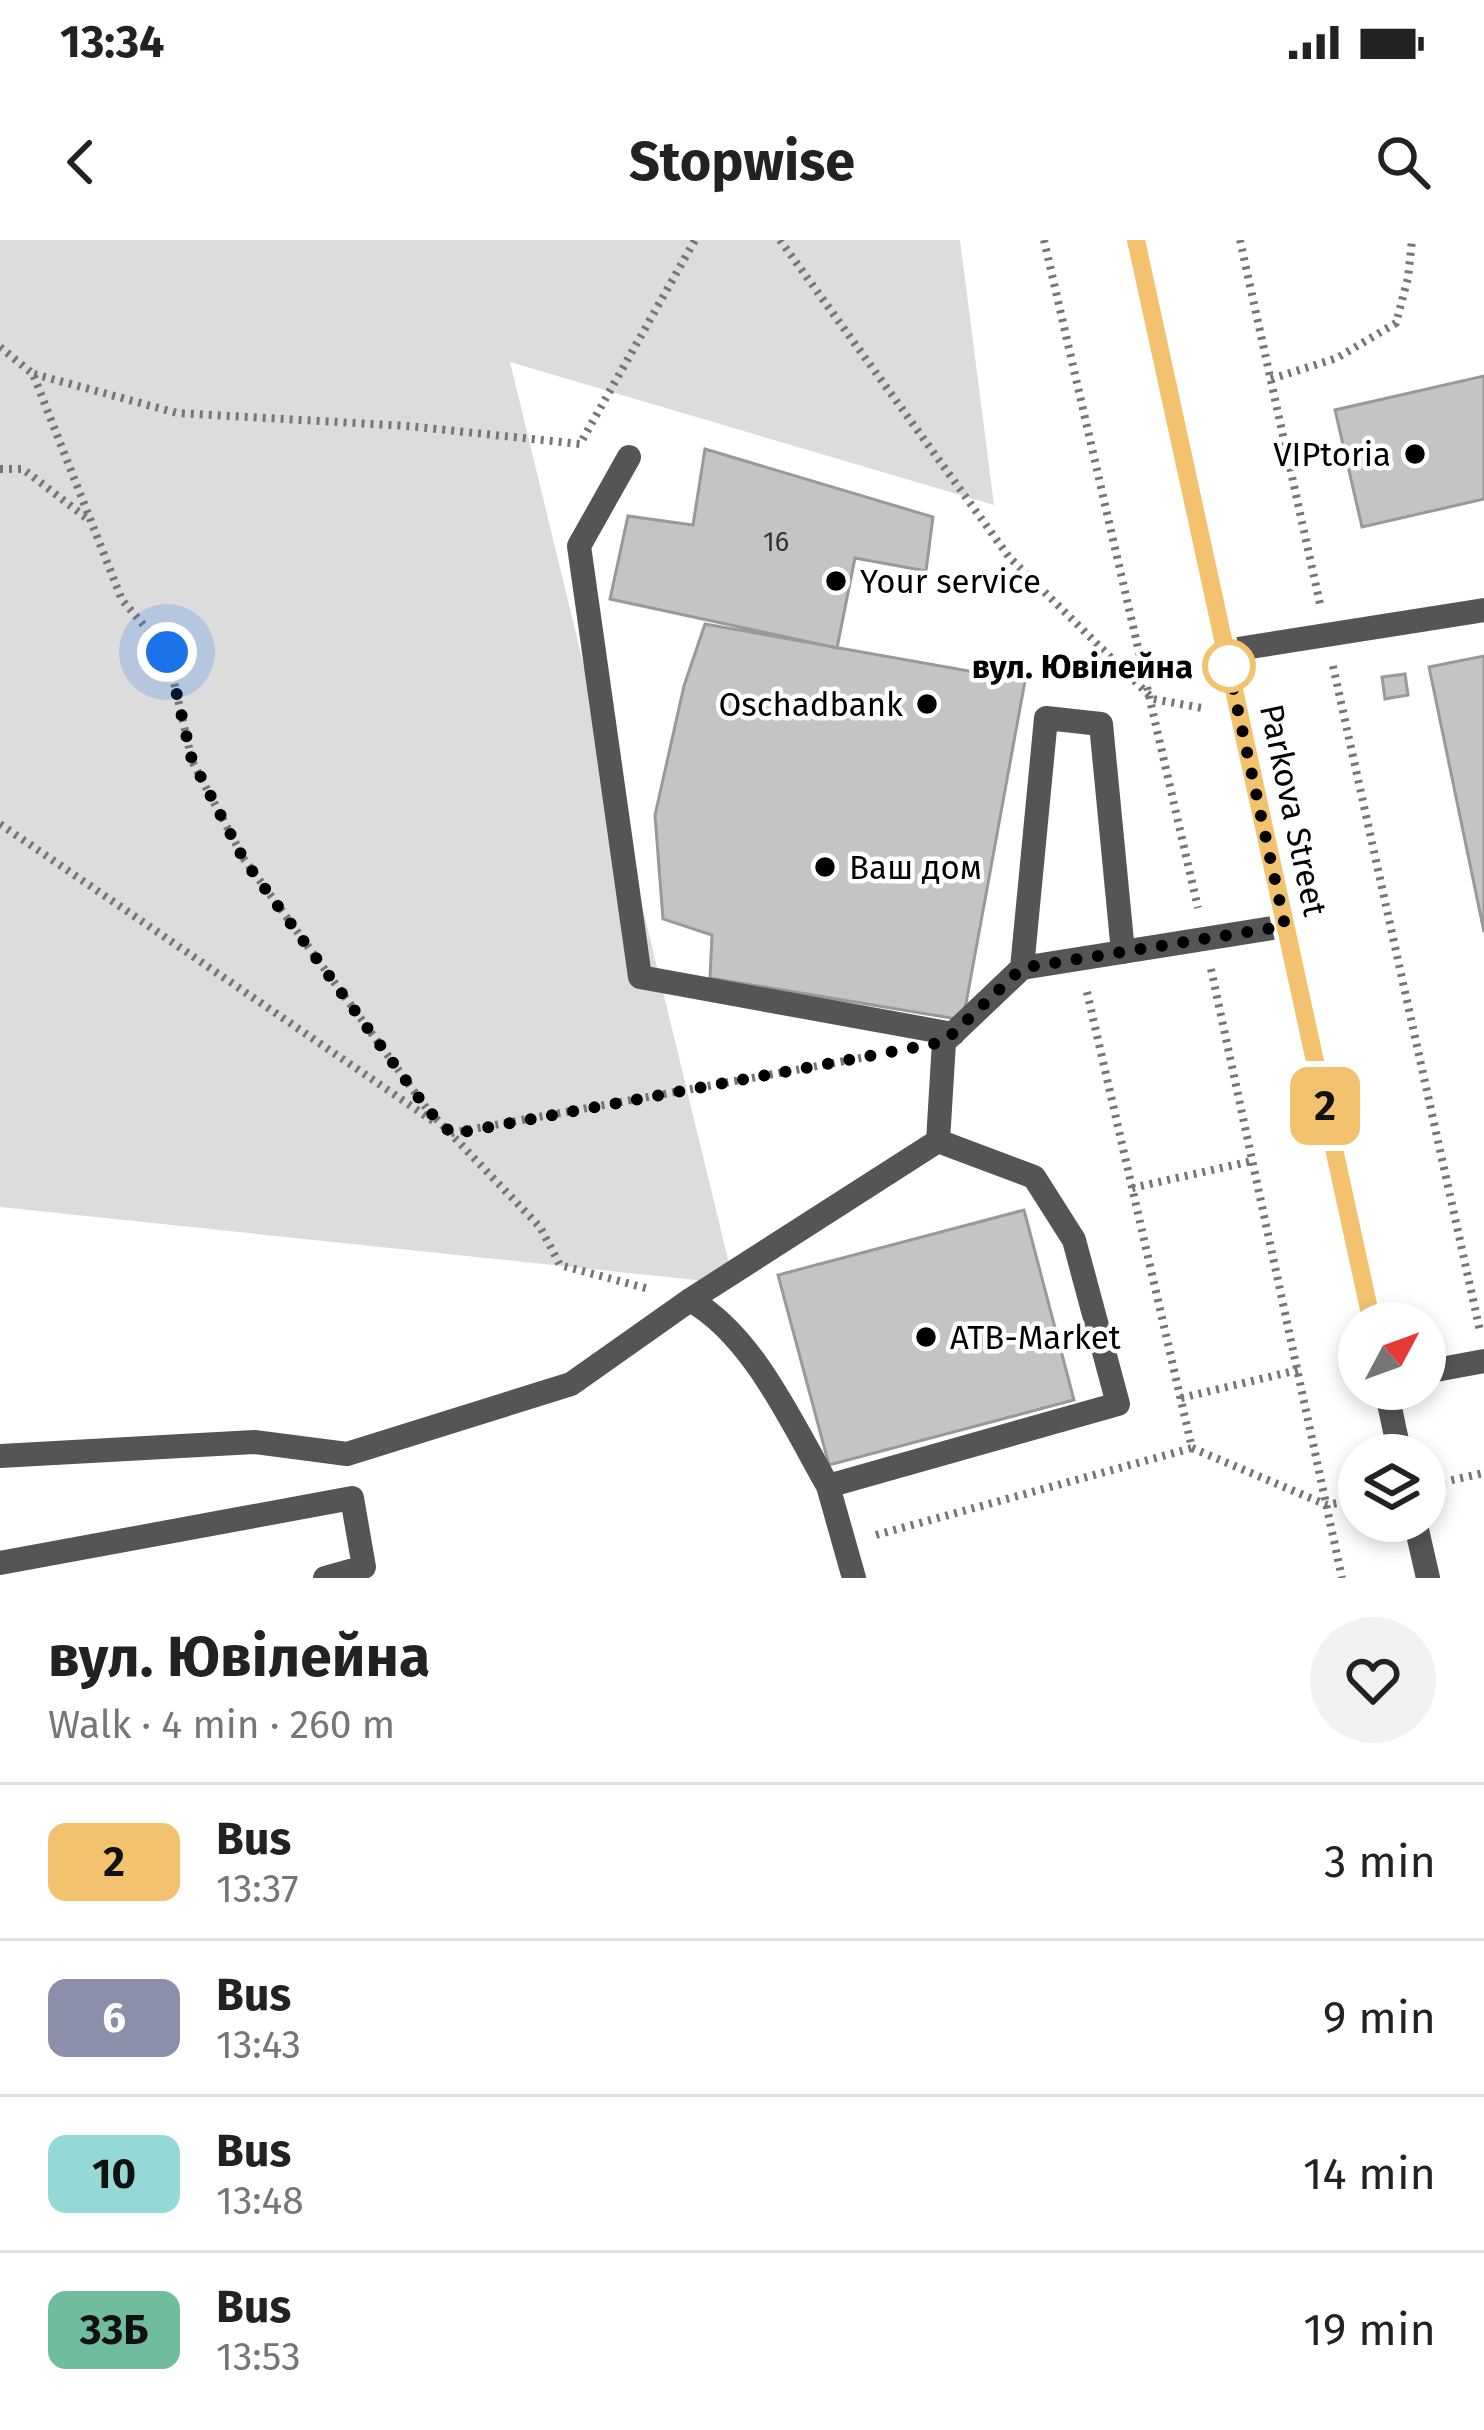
<!DOCTYPE html>
<html lang="en">
<head>
<meta charset="utf-8">
<style>
  :root { --surface:#fff; --page:#f2f2f2; --text:#222; --muted:#767676; --line:#e0e0e0 }
  body { margin:0; font-family:"Fira Sans",sans-serif; background:var(--page); color:var(--text); height:100vh; display:flex; flex-direction:column; font-size:45px; white-space:nowrap }
  * { box-sizing:border-box; margin:0 }
  p { font-size:39px; color:var(--muted) }
  .icon { flex:none; width:66px; height:66px; fill:none; stroke:currentColor; stroke-width:2; stroke-linecap:round; stroke-linejoin:round }
  .map { position:relative; height:1338px; overflow:hidden }
  .side { display:flex; flex-direction:column; background:var(--surface); flex:1 }
  .side>* { flex:none }
  .badge { padding:0 24px; border-radius:18px; font-size:42px; line-height:78px }
  .needle { width:78px; rotate:49deg }
  .fabs { position:absolute; left:1338px; top:1062px; display:grid; gap:24px }
  .fabs a { display:grid; place-items:center; width:108px; height:108px; border-radius:50%; background:var(--surface); box-shadow:0 6px 18px #0003; font-size:60px }
  .you { position:absolute; width:60px; height:60px; margin:-30px; border:9px solid #fff; border-radius:50%; background:#1a73e8; box-shadow:0 0 0 18px #1a73e833 }
  .map>.badge { position:absolute; translate:-50% -50%; box-shadow:0 0 0 6px #fff }
  .round { display:grid; place-items:center; flex:none; width:126px; height:126px; border-radius:63px; background:var(--page) }
  .overview { display:flex; align-items:center; justify-content:space-between; height:204px; padding:0 48px }
  h1 { font-size:57px; font-weight:700; line-height:90px }
  ul { padding:0; list-style:none }
  li { display:flex; align-items:center; gap:36px; height:156px; padding:0 48px; border-top:3px solid var(--line) }
  li div { flex:1 }
  li b { display:block; font-size:45px }
  li em { font-style:normal }
  li .badge { min-width:132px; font-weight:700; text-align:center }
  .status { display:flex; justify-content:space-between; align-items:center; height:84px; padding:0 60px; background:var(--surface); direction:ltr }
  .status svg { height:33px; fill:currentColor }
  header { display:flex; justify-content:space-between; align-items:center; height:156px; padding:0 48px; background:var(--surface); font-size:54px; font-weight:700 }
  .map>svg:first-child { display:block }
  .green { fill:#dcdcdc }
  .building { fill:#c4c4c4; stroke:#999; stroke-width:3 }
  .lines { fill:none; stroke-linecap:round; stroke-linejoin:round }
  .path { stroke:#777; stroke-width:8; stroke-dasharray:3 6; stroke-linecap:butt }
  .service { stroke:#555; stroke-width:24 }
  .tertiary { stroke:#555; stroke-width:24 }
  .line-casing { stroke:#fff; stroke-width:27 }
  .line { stroke:#f3c26e; stroke-width:18 }
  .walk { stroke:#000; stroke-width:12; stroke-dasharray:0 21.6 }
  .poi-dot { fill:#000; stroke:#fff; stroke-width:4.5 }
  .stop-dot { fill:#fff; stroke:#f3c26e; stroke-width:6 }
  .labels { text-anchor:middle; stroke-width:9; stroke-linejoin:round; paint-order:stroke }
  .number-label { font-size:27px; fill:#313131 }
  .poi-label { font-size:33px; fill:#000; stroke:#fff; text-anchor:start }
  .stop-label { font-size:33px; font-weight:bold; fill:#000; stroke:#fff; text-anchor:end }
  .street-label { font-size:33px; fill:#000; stroke:#fff }
</style>
</head>
<body>
<div class="status"><b>13:34</b><svg viewBox="0 0 49 12"><path d="M0 12V9h3v3zM5 12V6h3v6zM10 12V3h3v9zM15 12V0h3v12zM26 1h20v11H26zM47 4h2v5h-2z"/></svg></div>
<header><svg class="icon" aria-label="back" viewBox="0 0 24 24"><path d="M15 5l-7 7 7 7"/></svg>Stopwise<svg class="icon" aria-label="search" viewBox="0 0 24 24"><circle cx="10" cy="10" r="6"/><path d="M15 15l6 6"/></svg></header>
<div class="map">
<svg width="1484" height="1338" viewBox="0 0 1484 1338">
  <rect width="100%" height="100%" fill="#fff"/>
  <!-- green -->
  <path class="green" d="M0 0H960L994 265 510 122 734 1044 0 967Z"/>
  <!-- building -->
  <path class="building" d="M1484 136V259L1362 287 1335 170Z
    M705 209 933 277 926 331 855 318 837 408 610 359 628 276 693 285Z
    M705 384 1025 441 963 780 710 738 712 695 663 679 655 575 684 446Z
    M1484 416V692L1429 427Z
    M1405 434 1408 455 1385 459 1382 437Z
    M1024 970 1074 1160 829 1225 778 1035Z"/>
  <g class="lines">
    <!-- path -->
    <path class="path" d="M780 0 1009 317 1153 459 1202 468
      M1044 0 1198 668
      M1240 0 1320 364
      M0 107 33 134 122 360 167 412 192 521 244 619 427 869 540 987 560 1025 649 1049
      M34 134 177 173 408 186 580 204 695 0
      M1271 139 1337 118 1396 83 1408 38 1412 0
      M0 229H23L89 280
      M1333 426 1480 1091
      M0 584 433 881
      M1211 729 1342 1338
      M1087 752 1192 1208 1327 1265 1359 1259
      M451 893 872 816
      M1132 948 1252 921
      M1181 1158 1298 1130
      M1425 1246 1484 1233
      M876 1295 1192 1208"/>
    <!-- service -->
    <path class="service" d="M629 217 579 306 640 737 953 794
      M1225 411 1484 370
      M1022 728 1046 478 1101 484 1123 712
      M690 1060C753 1095 793 1185 828 1246
      M1425 1132 1484 1121
      M0 1216 254 1202 347 1214 571 1144 690 1060 938 901
      M0 1323 352 1258 364 1327 325 1338
      M854 1338 828 1246 1118 1164 1074 1000 1034 937 938 901 944 802 1022 728 1285 686"/>
    <!-- tertiary -->
    <path class="tertiary" d="M1136 0 1372 1083
      M1386 1149 1400 1215
      M1415 1281 1428 1338"/>
  </g>
  <g class="lines">
    <!-- line casing -->
    <g class="line-casing">
      <path id="line" d="M1136 0 1372 1083"/>
    </g>
    <!-- line -->
    <use href="#line" class="line"/>
    <!-- walk -->
    <path class="walk" d="M167 412 192 520 244 620 427 869 452 894 944 802 1022 728 1285 686 1225 411 1229 426"/>
  </g>
  <!-- markers -->
  <g class="poi-dot">
    <circle cx="1415" cy="214" r="12"/>
    <circle cx="836" cy="341" r="12"/>
    <circle cx="927" cy="464" r="12"/>
    <circle cx="825" cy="627" r="12"/>
    <circle cx="926" cy="1097" r="12"/>
  </g>
  <circle class="stop-dot" cx="1229" cy="426" r="24"/>
  <g class="labels">
    <!-- number labels -->
    <g class="number-label">
      <text x="776" y="311">16</text>
    </g>
    <!-- poi labels -->
    <g class="poi-label">
      <text x="1391" y="226" text-anchor="end">VIPtoria</text>
      <text x="860" y="353">Your service</text>
      <text x="903" y="476" text-anchor="end">Oschadbank</text>
      <text x="849" y="639">Ваш дом</text>
      <text x="950" y="1109">ATB-Market</text>
    </g>
    <!-- stop labels -->
    <g class="stop-label">
      <text x="1193" y="438">вул. Ювілейна</text>
    </g>
    <!-- street labels -->
    <g class="street-label">
      <text transform="translate(1294 570) rotate(78)" y="12">Parkova Street</text>
    </g>
  </g>
</svg>
<div class="fabs">
<a><svg class="needle" viewBox="-14 -14 28 28"><path d="M0-13l5 13h-10z" fill="#e53935"/><path d="M0 13l5-13h-10z" fill="#767676"/></svg></a>
<a><svg class="icon" aria-label="layers" viewBox="0 0 24 24"><path d="M12 4l9 5-9 5-9-5zM3 14l9 5 9-5"/></svg></a>
</div>
<div class="you" style="left:167px;top:412px"></div>
<b class="badge" style="left:1325px;top:866px;background:#f3c26e;color:#111">2</b>
</div>
<section class="side">
<div class="overview"><div><h1>вул. Ювілейна</h1><p>Walk · 4 min · 260 m</p></div><a class="round"><svg class="icon" aria-label="heart" viewBox="0 0 24 24"><path d="M12 20l-8-8c-3-5 5-10 8-4 3-6 11-1 8 4z"/></svg></a></div>
<ul>
<li><span class="badge" style="background:#f3c26e;color:#111">2</span><div><b>Bus</b><p>13:37</p></div><em>3 min</em></li>
<li><span class="badge" style="background:#8c8faa;color:#fff">6</span><div><b>Bus</b><p>13:43</p></div><em>9 min</em></li>
<li><span class="badge" style="background:#95d9d6;color:#111">10</span><div><b>Bus</b><p>13:48</p></div><em>14 min</em></li>
<li><span class="badge" style="background:#70bc9f;color:#111">33Б</span><div><b>Bus</b><p>13:53</p></div><em>19 min</em></li>
</ul>
</section>
</body>
</html>
